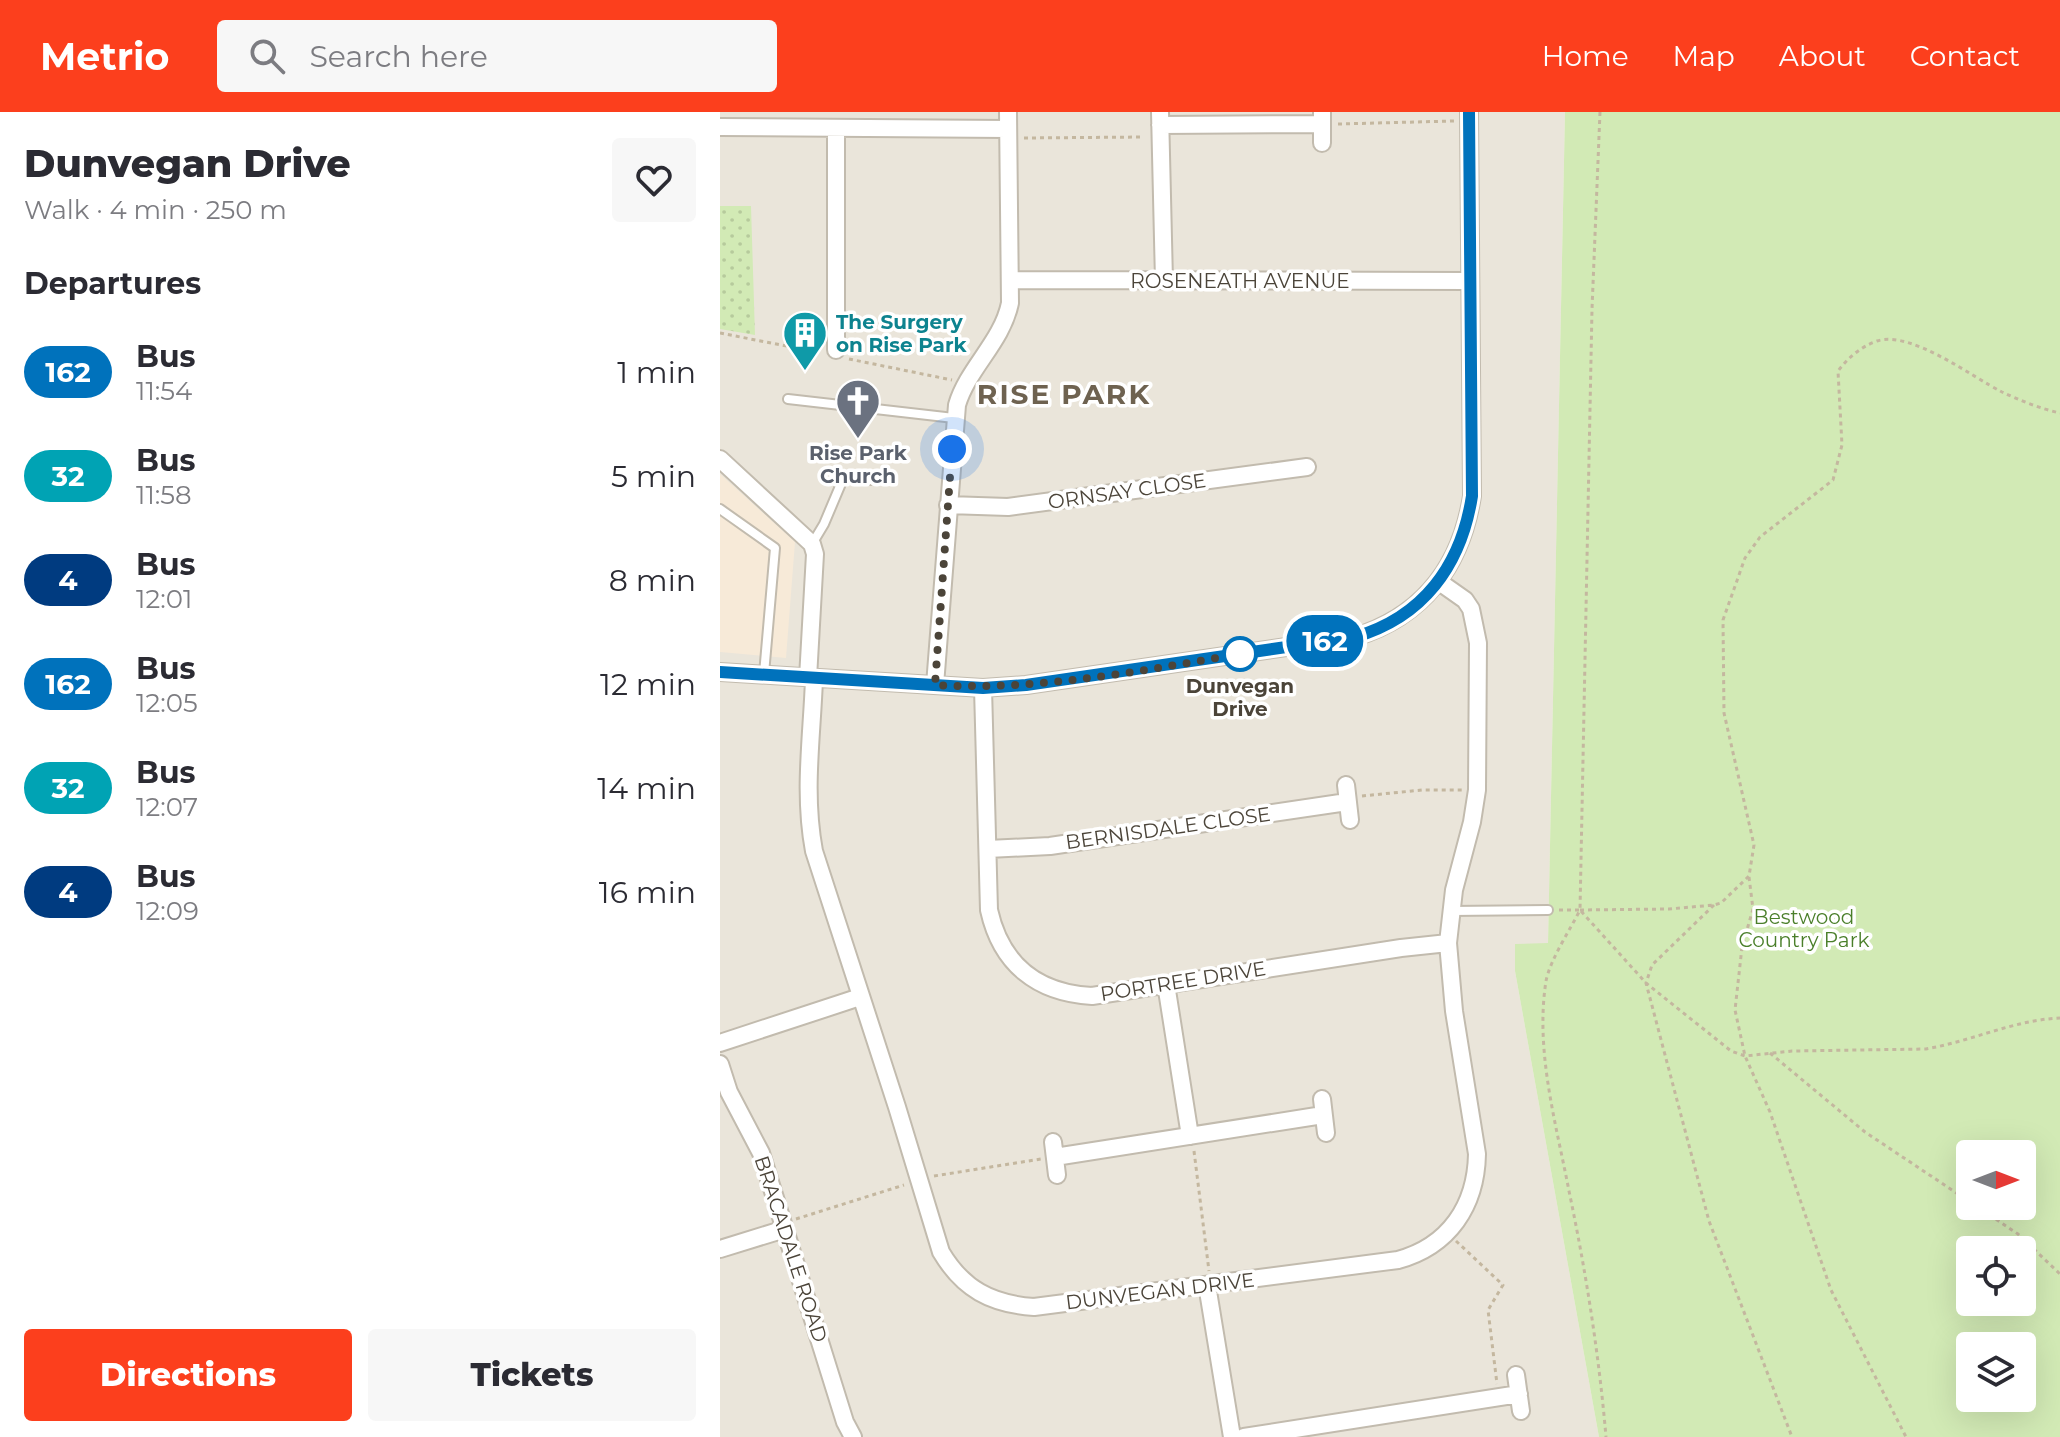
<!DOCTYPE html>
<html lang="en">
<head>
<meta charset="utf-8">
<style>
  :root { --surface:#fff; --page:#f7f7f7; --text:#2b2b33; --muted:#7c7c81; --accent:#fc3f1d }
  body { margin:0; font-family:Montserrat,sans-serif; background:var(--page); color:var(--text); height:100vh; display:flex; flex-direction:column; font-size:30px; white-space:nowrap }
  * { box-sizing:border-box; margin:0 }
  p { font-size:26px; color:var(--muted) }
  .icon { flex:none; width:44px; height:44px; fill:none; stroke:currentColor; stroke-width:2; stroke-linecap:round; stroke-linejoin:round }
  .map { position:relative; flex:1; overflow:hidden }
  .sheet { display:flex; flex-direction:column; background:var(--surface); width:720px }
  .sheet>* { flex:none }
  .badge { padding:0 16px; border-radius:26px; font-size:28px; line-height:52px }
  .needle { width:52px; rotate:90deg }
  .buttons { position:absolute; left:1236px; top:1028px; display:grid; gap:16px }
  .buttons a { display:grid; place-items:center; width:80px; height:80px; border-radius:8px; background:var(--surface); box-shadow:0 8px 32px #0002; font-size:40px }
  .you { position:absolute; width:40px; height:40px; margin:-20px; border:6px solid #fff; border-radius:50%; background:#1a73e8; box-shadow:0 0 0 12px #1a73e833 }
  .map>.badge { position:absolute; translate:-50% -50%; box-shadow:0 0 0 4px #fff }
  h2 { padding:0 24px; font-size:30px; line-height:72px }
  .round { display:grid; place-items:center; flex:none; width:84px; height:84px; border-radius:8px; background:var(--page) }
  .overview { display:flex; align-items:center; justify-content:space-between; height:136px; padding:0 24px }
  h1 { font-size:38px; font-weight:800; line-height:60px }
  .cta { display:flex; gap:16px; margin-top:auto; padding:16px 24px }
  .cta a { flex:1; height:92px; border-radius:8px; background:var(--accent); color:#fff; font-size:32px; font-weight:800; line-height:92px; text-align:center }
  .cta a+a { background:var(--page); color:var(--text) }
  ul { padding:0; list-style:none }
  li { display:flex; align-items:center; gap:24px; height:104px; padding:0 24px }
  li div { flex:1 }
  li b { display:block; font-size:30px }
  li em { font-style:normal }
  li .badge { min-width:88px; font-weight:700; text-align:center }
  header { display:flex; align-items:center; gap:48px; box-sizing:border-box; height:112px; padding:0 40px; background:var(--accent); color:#fff }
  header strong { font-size:38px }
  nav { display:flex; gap:44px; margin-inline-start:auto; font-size:28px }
  .search { width:560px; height:72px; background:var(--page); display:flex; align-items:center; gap:20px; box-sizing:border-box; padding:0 28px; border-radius:8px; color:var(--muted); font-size:30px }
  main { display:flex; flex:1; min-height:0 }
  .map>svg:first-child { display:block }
  .residential { fill:#eae5da }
  .commercial { fill:#f7ead8 }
  .grass { fill:url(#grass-dots) }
  .park { fill:#d2eab5; fill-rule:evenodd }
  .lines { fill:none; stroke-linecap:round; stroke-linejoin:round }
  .lane-casing { stroke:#c2bbae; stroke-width:12 }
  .street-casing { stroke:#c2bbae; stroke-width:20 }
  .path { stroke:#c4b79f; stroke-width:3; stroke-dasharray:4 4; stroke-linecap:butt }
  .lane { stroke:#fff; stroke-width:8 }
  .street { stroke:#fff; stroke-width:16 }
  .line-casing { stroke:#fff; stroke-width:18 }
  .line { stroke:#0072bc; stroke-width:12 }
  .walk { stroke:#4b4439; stroke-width:8; stroke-dasharray:0 14.4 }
  .stop-dot { fill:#fff; stroke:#0072bc; stroke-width:4 }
  .labels { text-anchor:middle; stroke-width:7; stroke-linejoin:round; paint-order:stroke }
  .street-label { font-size:20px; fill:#4b4439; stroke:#fff }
  .culture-label { font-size:20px; font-weight:bold; fill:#0d838f; stroke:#fff; text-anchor:start }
  .worship-label { font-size:20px; font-weight:bold; fill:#5b616d; stroke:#fff }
  .stop-label { font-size:20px; font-weight:bold; fill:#4b4439; stroke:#fff }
  .park-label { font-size:20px; fill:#4a7f2a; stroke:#fff }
  .district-label { font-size:28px; font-weight:bold; letter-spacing:2px; fill:#6e6250; stroke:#fff }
</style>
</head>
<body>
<header>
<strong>Metrio</strong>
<div class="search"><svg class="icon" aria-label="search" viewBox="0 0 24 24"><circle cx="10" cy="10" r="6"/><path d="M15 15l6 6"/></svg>Search here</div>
<nav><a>Home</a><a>Map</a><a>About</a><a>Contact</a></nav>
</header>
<main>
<section class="sheet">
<div class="overview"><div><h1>Dunvegan Drive</h1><p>Walk · 4 min · 250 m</p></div><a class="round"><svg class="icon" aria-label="heart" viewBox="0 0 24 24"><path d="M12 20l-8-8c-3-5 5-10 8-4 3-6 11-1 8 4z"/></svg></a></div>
<h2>Departures</h2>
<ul>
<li><span class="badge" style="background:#0072bc;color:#fff">162</span><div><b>Bus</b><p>11:54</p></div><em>1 min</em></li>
<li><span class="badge" style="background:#00a3b4;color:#fff">32</span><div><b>Bus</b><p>11:58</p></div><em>5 min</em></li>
<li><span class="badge" style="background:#003b80;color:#fff">4</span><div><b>Bus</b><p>12:01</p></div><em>8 min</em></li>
<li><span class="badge" style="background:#0072bc;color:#fff">162</span><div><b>Bus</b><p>12:05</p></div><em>12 min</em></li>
<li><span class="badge" style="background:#00a3b4;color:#fff">32</span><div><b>Bus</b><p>12:07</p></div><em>14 min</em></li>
<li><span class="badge" style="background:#003b80;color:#fff">4</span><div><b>Bus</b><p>12:09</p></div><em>16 min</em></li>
</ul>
<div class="cta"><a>Directions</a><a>Tickets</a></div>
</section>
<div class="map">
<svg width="1340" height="1325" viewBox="0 0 1340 1325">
  <defs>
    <pattern id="grass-dots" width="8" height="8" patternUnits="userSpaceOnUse" patternTransform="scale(2)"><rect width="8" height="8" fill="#d2eab5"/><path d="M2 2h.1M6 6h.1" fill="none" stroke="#b6ca9c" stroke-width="1.8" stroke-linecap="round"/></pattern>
  </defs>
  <rect width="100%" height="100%" fill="#f6f3ec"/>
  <!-- residential -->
  <path class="residential" d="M0 0H845L828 832 795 859 879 1325H0Z"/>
  <!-- commercial -->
  <path class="commercial" d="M0 362 75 430 66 546 0 540Z"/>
  <!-- grass -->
  <path class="grass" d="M0 94H31L35 223 0 217Z"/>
  <!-- park -->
  <path class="park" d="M845 0H1340V1325H879L795 859V832L828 831ZM1250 1042H1302V1094H1250ZM1250 1138H1302V1190H1250ZM1250 1234H1302V1286H1250Z"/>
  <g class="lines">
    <!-- lane casing -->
    <g class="lane-casing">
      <path id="lane" d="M68 287 234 306
        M0 397 55 436 44 562
        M92 432 104 412 123 367 150 368
        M731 799 828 798"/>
    </g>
    <!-- street casing -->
    <g class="street-casing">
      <path id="street" d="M440 0 444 169
        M440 13 602 12
        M0 15 288 17
        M116 16V238
        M602 31V0
        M290 168 750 169
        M0 347 92 432 95 442 88 566
        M228 393 288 395 587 355
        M0 560 263 576 306 573 635 525C703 504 741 454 752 384L749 0
        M94 567C92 625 83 680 94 739L177 995 221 1140C243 1177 271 1192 314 1195L678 1148C729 1134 756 1094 757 1042L734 899 728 831 734 778 752 710 757 678 758 531 751 497 745 488 718 469
        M215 573 237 293C248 256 282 230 290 191L288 0
        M263 576 269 798C281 852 317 881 372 884L681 836 728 831
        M626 673 630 708
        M268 737 330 734 627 690
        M446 872 470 1024
        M0 931 140 885
        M0 952 9 980 41 1041 125 1310 133 1325
        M602 987 606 1021
        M333 1030 337 1063
        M335 1045 603 1003
        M0 1137 65 1117
        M487 1173 512 1325
        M796 1263 801 1299
        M524 1325 799 1282"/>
    </g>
    <!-- path -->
    <path class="path" d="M880 0 872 197 860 798 926 871 1011 939 1025 944 1072 939 1206 937C1252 929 1294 908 1340 906
      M618 12 734 9
      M304 26 424 25
      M0 221 102 241
      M129 247 232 268
      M642 684 702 678H742
      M1029 765 1033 797 1022 835 1015 898 1025 944 1050 1000 1111 1178 1186 1325
      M994 793 932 853 926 871 989 1109 1072 1325
      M839 798H860C850 818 830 848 826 869 815 939 836 1011 849 1079 866 1160 879 1243 886 1325
      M860 798 949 797 994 793 1001 791 1029 764 1034 733 1004 601 1003 508 1025 446 1040 425 1113 368 1122 333 1118 259C1128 246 1140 235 1157 229 1191 218 1252 265 1282 280 1299 288 1321 297 1340 301
      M1050 941 1145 1020 1250 1090
      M474 1039 489 1159
      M214 1064 321 1047
      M1256 1094 1298 1122 1340 1162
      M76 1107 184 1073
      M736 1129 783 1173 768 1198 777 1272"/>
    <!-- lane -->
    <use href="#lane" class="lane"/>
    <!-- street -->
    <use href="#street" class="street"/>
  </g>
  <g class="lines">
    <!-- line casing -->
    <g class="line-casing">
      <path id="line" d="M0 560 263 576 306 573 635 525C703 505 741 454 752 384L749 0"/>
    </g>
    <!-- line -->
    <use href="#line" class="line"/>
    <!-- walk -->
    <path class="walk" d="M232 337 215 573C317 579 420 559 520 542"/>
  </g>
  <!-- icons -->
  <defs>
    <g id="building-pin" transform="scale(2.3)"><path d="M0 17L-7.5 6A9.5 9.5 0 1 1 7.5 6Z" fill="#0f9aa8" stroke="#fff"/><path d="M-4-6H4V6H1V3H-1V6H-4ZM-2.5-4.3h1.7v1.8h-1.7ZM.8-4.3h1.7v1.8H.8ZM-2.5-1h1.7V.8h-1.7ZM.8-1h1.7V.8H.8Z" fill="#fff"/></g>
    <g id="church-pin" transform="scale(2.3)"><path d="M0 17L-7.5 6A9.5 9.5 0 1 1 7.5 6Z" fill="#6b7280" stroke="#fff"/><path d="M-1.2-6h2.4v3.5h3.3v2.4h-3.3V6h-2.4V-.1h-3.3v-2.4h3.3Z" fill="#fff"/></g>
  </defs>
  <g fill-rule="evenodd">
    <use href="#building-pin" x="85" y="221"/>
    <use href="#church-pin" x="138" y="289"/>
  </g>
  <!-- markers -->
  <circle class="stop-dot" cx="520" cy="542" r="16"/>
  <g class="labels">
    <!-- street labels -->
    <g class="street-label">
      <text x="520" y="176">ROSENEATH AVENUE</text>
      <text transform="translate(407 379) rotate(-8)" y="7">ORNSAY CLOSE</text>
      <text transform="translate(448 716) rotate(-8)" y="7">BERNISDALE CLOSE</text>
      <text transform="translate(463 869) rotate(-9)" y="7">PORTREE DRIVE</text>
      <text transform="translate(71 1137) rotate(72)" y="7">BRACADALE ROAD</text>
      <text transform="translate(440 1179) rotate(-7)" y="7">DUNVEGAN DRIVE</text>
    </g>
    <!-- culture labels -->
    <g class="culture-label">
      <text x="116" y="217">The Surgery<tspan x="116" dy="23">on Rise Park</tspan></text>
    </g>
    <!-- worship labels -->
    <g class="worship-label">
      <text x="138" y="348">Rise Park<tspan x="138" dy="23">Church</tspan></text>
    </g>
    <!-- stop labels -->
    <g class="stop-label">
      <text x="520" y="581">Dunvegan<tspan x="520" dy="23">Drive</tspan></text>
    </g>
    <!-- park labels -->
    <g class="park-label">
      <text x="1084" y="812">Bestwood<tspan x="1084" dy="23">Country Park</tspan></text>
    </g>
    <!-- district labels -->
    <g class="district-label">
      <text x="344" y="292">RISE PARK</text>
    </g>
  </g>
</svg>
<div class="buttons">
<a><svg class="needle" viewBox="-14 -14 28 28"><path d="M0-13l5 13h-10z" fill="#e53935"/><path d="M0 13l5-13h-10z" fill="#7c7c81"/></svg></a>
<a><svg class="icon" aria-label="locate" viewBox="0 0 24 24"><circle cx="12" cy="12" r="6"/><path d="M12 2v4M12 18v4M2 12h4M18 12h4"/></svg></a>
<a><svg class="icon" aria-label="layers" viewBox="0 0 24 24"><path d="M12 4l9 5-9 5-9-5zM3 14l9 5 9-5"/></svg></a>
</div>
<div class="you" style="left:232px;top:337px"></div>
<b class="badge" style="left:605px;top:529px;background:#0072bc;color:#fff">162</b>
</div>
</main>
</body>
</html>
